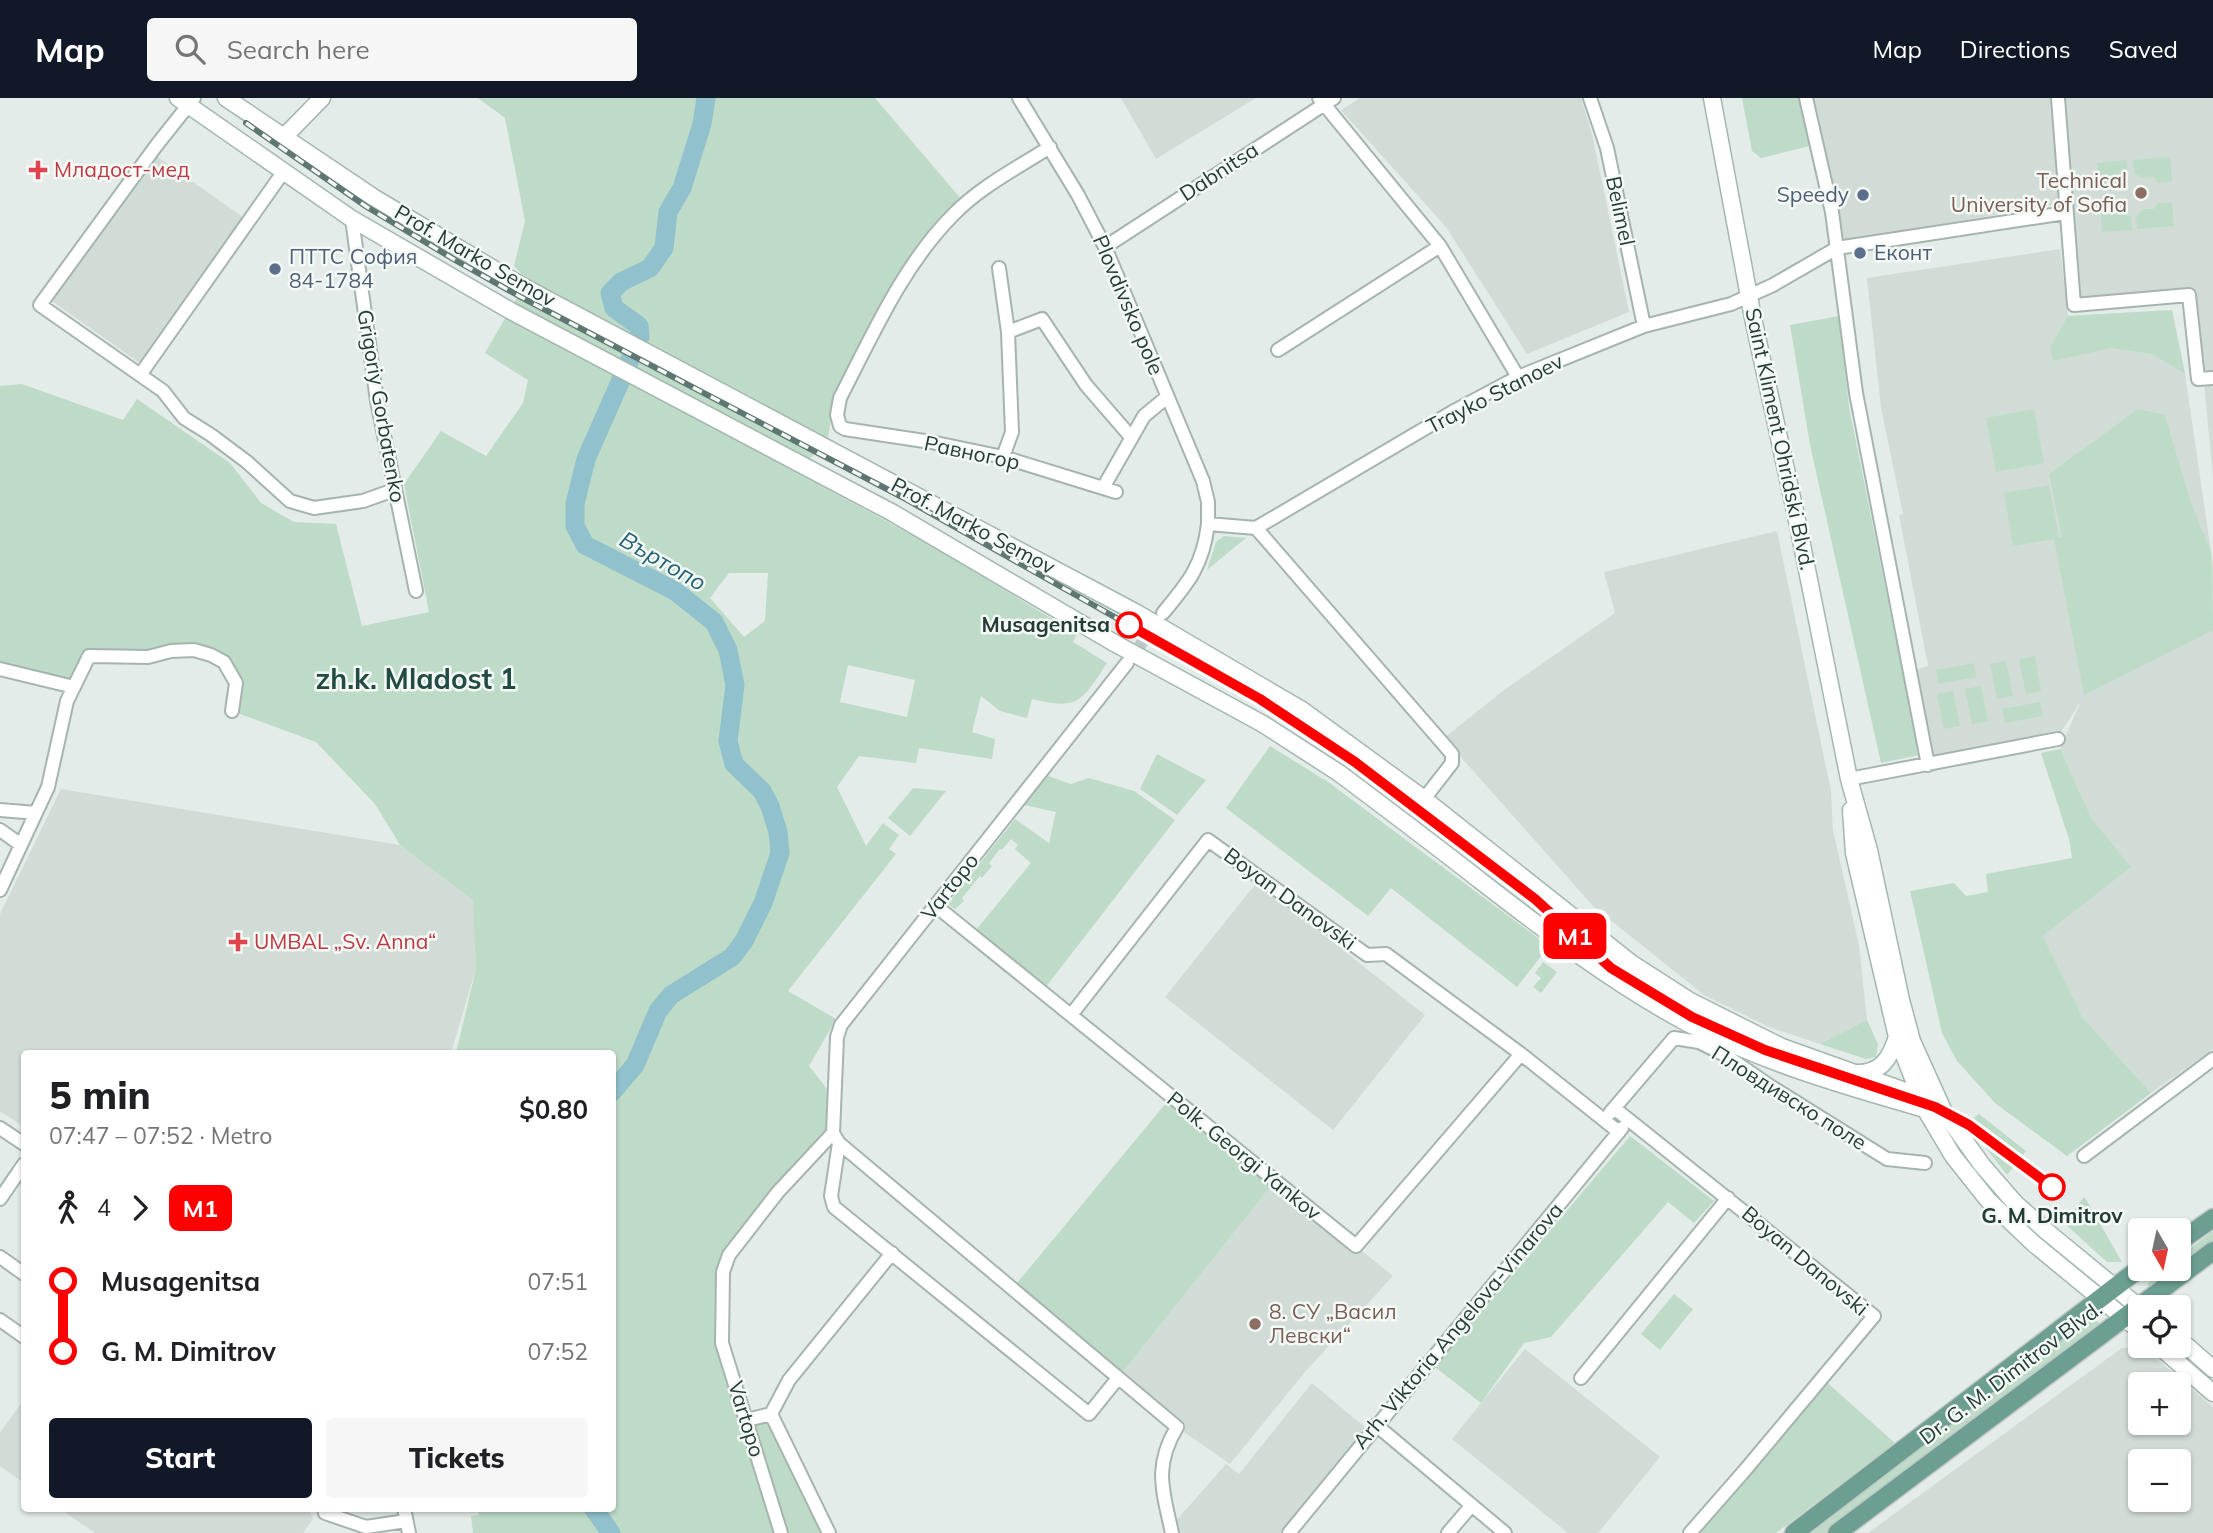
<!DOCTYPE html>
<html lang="en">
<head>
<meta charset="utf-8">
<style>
  :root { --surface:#fff; --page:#f6f6f6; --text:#202124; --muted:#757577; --accent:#111827 }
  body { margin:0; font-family:Mulish,sans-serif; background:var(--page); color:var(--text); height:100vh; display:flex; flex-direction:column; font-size:26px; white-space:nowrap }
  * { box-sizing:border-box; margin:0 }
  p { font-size:23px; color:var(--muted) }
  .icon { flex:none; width:38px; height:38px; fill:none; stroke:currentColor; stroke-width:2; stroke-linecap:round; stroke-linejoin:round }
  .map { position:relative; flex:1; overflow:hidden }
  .panel { position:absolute; left:21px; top:952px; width:595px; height:462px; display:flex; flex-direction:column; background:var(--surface); border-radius:7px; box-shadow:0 2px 5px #0004 }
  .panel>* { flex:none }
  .badge { padding:0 14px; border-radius:10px; font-size:24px; line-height:46px }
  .needle { width:46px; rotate:171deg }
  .buttons { position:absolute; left:2128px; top:1120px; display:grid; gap:14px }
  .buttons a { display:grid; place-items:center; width:63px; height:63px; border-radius:7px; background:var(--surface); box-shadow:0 2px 5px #0004; font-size:35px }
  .map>.badge { position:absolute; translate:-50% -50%; box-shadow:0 0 0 4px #fff }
  .legs { display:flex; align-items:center; gap:10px; height:77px; padding:0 28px; font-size:23px }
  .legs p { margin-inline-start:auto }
  .headline { display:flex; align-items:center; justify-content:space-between; height:119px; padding:0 28px }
  h1 { font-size:38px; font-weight:800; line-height:52px }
  .button { display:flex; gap:14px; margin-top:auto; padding:14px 28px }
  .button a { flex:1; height:80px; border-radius:7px; background:var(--accent); color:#fff; font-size:28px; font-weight:800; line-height:80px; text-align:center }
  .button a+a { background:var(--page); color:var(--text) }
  ul { padding:0 28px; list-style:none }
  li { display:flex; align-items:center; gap:24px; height:70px; font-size:26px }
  li i { display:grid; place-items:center; width:10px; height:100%; margin:0 9px; background:currentColor }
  li i::after { content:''; width:18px; height:18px; margin:-9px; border:5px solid; border-radius:50%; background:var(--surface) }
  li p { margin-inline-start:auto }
  li:first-child i { background:linear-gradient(#0000 50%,currentColor 0) }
  li:last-child i { background:linear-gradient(currentColor 50%,#0000 0) }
  header { display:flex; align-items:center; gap:42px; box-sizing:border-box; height:98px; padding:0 35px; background:var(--accent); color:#fff }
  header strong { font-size:33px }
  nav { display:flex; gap:38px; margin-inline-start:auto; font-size:24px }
  .search { width:490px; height:63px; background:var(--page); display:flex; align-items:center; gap:18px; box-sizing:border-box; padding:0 24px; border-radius:7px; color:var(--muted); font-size:26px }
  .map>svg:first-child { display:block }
  .built { fill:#d2dcd7; fill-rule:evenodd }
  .green { fill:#bedbc7; fill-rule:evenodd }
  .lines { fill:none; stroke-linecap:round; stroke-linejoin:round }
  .river { stroke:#90c1cc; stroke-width:19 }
  .street-tunnel { stroke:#bdc9c4; stroke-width:12; stroke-dasharray:12 6; stroke-linecap:butt }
  .street-casing { stroke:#a6b4af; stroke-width:16 }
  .secondary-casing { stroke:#a3b7b0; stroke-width:19 }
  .primary-casing { stroke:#c2c8c7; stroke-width:21 }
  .street { stroke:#fff; stroke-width:12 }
  .secondary { stroke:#fff; stroke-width:16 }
  .primary { stroke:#6c9e92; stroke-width:18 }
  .rail-casing { stroke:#5f7772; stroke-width:6 }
  .rail { stroke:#f4f9f6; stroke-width:3.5; stroke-dasharray:10; stroke-linecap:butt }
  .line-1-casing { stroke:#fff; stroke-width:16 }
  .line-1 { stroke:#f00; stroke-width:10 }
  .health-dot { fill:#e0444e; stroke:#f4f9f6; stroke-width:2.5 }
  .education-dot { fill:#8d6e63; stroke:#f4f9f6; stroke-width:2.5 }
  .service-dot { fill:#5c6f8a; stroke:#f4f9f6; stroke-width:2.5 }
  .stop-1-dot { fill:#fff; stroke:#f00; stroke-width:3.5 }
  .labels { text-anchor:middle; stroke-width:5; stroke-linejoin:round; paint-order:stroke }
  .health-label { font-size:21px; fill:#be3a42; stroke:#f4f9f6; text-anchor:start }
  .street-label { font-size:21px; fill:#243c36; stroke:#f4f9f6 }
  .education-label { font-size:21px; fill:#785e54; stroke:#f4f9f6; text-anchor:end }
  .service-label { font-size:21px; fill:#4e5e75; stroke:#f4f9f6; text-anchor:start }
  .stop-label { font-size:21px; font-weight:bold; fill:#243c36; stroke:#f4f9f6; text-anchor:end }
  .water-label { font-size:23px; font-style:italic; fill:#236373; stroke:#f4f9f6 }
  .district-label { font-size:28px; font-weight:bold; fill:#224c43; stroke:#f4f9f6 }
</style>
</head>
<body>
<header>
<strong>Map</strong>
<div class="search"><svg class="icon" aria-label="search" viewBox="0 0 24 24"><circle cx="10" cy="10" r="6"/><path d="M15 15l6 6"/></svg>Search here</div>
<nav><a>Map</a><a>Directions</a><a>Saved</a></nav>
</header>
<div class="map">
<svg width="2213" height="1435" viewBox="0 0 2213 1435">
  <rect width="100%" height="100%" fill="#e3ece8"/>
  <!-- built -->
  <path class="built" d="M1121 0H1256L1156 61Z
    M1360 0H1581L1592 36 1629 214 1527 256 1446 129 1341 12Z
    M1812 0H2052L2062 105 1840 144Z
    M2063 0H2213V379L2195 191 2077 201Z
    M155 57 244 120 141 266 52 203Z
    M2060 151 2068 218 2172 212 2185 276 2213 467V951L2151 995 2083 920 2043 838 2130 769 2092 721 2060 651 2081 603 2061 634 1932 659 1915 572 1928 568 1899 417 1903 416 1881 310 1867 180Z
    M1777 433 1831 693 1833 732 1859 847 1867 922 1820 946 1769 929 1704 897 1593 808 1444 640 1504 592 1615 515 1604 474Z
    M61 691 400 747 474 802 476 871 451 955 24 956V1029L0 1013V816Z
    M1257 784 1425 917 1333 1032 1165 899Z
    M1275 1083 1393 1178 1305 1274 1230 1366 1177 1329 1118 1280Z
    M2143 1249 2213 1309V1435H1868L2122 1250ZM2140 1286H2179V1325H2140ZM2140 1363H2179V1402H2140Z
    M1525 1251 1660 1359 1598 1435H1568L1452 1341Z
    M1312 1285 1366 1330 1280 1435H1178L1175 1424 1226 1366 1239 1376Z
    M24 1301V1385L0 1368V1335Z
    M308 1410 313 1421 303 1435H95L60 1411Z"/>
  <!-- green -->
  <path class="green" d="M478 0H875L962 102 942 125 834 302 828 340 798 375 934 449 1077 536 1073 544 1107 565C1082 602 1080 613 1032 601L1027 620 1000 613 981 598 972 634 995 641 992 661 919 650 916 665 859 658 837 689 866 748 883 725 899 737 889 751 896 756 788 893 836 921 809 968C832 997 839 1001 824 1038L723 1174 722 1245 747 1322 771 1316 829 1435H473L471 1418 479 1417 478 1411 612 1410V956L456 955 476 871 473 802 400 747 375 706 316 644 232 613 236 585 211 557 89 558 74 589 0 571V288L22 286 123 322 137 301 230 365 261 405 294 424 336 426 362 528 429 514 404 386 441 333 486 358 523 305 528 282 485 255 527 182 514 168 525 123 505 20ZM729 475H768L765 523 744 539 710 500ZM848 567 915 582 907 619 840 604Z
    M1742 0H1806L1817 46 1761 60 1752 53Z
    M2170 59 2172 83 2158 85 2153 79 2143 80 2134 75 2133 62Z
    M2127 62 2128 75 2119 82 2109 83 2103 89H2099L2097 65Z
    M2172 104 2174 128 2137 131 2136 118 2144 111H2154L2158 105Z
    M2100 109H2107L2112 114 2121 113 2131 119 2132 132 2102 134Z
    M2172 212 2185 276 2152 256 2112 250 2053 263 2050 250 2068 218Z
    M1839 218 1849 309 1919 657 1881 665 1810 347 1790 227Z
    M2034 311 2044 365 1996 374 1986 320Z
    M2138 311 2165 317 2190 402 2211 454 2213 532 2084 597 2054 441 2013 448 2004 395 2049 387 2059 439H2062L2049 376Z
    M1224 438 1246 440 1207 472 1216 444Z
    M2035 558 2041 593 2026 596 2019 561Z
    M2006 563 2013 598 1997 601 1990 566Z
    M1974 565 1976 579 1938 586 1936 572Z
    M1981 588 1988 623 1972 626 1965 591Z
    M1953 593 1960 628 1944 631 1937 596Z
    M2040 604 2043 618 2005 625 2002 611Z
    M1270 648 1328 684 1557 854 1550 862 1542 857 1517 889 1391 790 1368 818 1226 710Z
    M2060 651 2092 721 2131 769 2043 838 2083 920 2151 995 2067 1058 1996 1006 1957 963 1942 935 1910 793 1954 785 1966 798 1988 794 1986 776 2072 760 2069 741 2041 655Z
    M1157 656 1206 682 1177 717 1140 691Z
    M1048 678 1071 686 1089 680 1134 693 1175 722 1045 890 976 832 1031 765 1015 751 1018 747 1011 741 1002 752 1000 751 989 765 992 768 982 780 980 778 962 800 964 803 955 811 948 806 1015 721 1049 745 1056 714 1024 707Z
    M913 690 946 693 910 738 888 720Z
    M1571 823 1615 857 1607 869 1562 836Z
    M1543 864 1557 874 1541 895 1533 889 1541 880 1535 875Z
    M1867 922 1878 946 1876 959 1866 961 1820 946Z
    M1171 999 1275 1083 1118 1280 1013 1190Z
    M1979 1016 2026 1053 2007 1077 1967 1025Z
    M1630 1038 1714 1103 1694 1125 1668 1104 1551 1239 1524 1245 1481 1305 1435 1269Z
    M2084 1099 2087 1103 2122 1164H2107L2064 1125Z
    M2213 1133V1146L2152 1191 2147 1186 2163 1171H2179V1159Z
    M1674 1196 1693 1211 1660 1252 1641 1236Z
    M2089 1219 2099 1224 2098 1228 1896 1379 1878 1398 1832 1435H1804Z
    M1822 1280 1895 1345 1776 1435H1690Z"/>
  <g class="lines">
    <!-- river -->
    <path class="river" d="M612 994 635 967 658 913 671 897 732 859 744 843 763 805 780 755 778 734 770 708 762 693 734 666 728 643 735 587 728 552 714 524 675 493 585 447 575 428V406L586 361 640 239 639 228 614 210 610 195 621 184 650 170 664 150 668 114 682 90 702 26 706 0
      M593 1410 611 1435"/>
    <!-- street-tunnel -->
    <path class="street-tunnel" d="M1129 563 1159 521"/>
    <!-- street casing -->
    <g class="street-casing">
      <path id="street" d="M194 0 156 48 40 207 163 293 184 320 211 337 247 364 290 403 314 410 363 403 394 392
        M1019 0 1078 97 1105 149 1203 383 1208 404V426L1256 430 1452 656V665L1424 701
        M1319 0 1440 148 1518 279
        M1590 0 1607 50 1644 228
        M1806 0 1832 114 1856 295 1928 667
        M2058 0 2074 207 2189 197 2198 281 2213 280
        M1050 49C1017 70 980 89 953 117 903 167 872 238 840 300L837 317 840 328 845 331 931 344 1003 359 1116 394
        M352 121 377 303 416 493
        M1105 149 1334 0
        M999 170 1008 234 1012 334 1003 359
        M1008 234 1042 221 1086 287 1131 339
        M1278 252 1440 148
        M140 277 284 73
        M1103 390 1144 318 1167 299
        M1256 430 1456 312 1518 279 1644 228 1731 206 1773 187 1837 150 2065 115
        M1163 515C1189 484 1203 467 1208 426
        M1127 565 841 927 837 939 833 1035 839 1045 1177 1329C1153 1369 1163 1393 1172 1435
        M0 571 74 589
        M1849 681 2058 641
        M0 712 36 715
        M0 732 21 747
        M0 792 48 689 67 603 89 558 148 559 171 553 194 552 211 557 224 564 236 585 232 613
        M936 808 1356 1148 1521 956
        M1071 917 1208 742 1367 857 1386 856 1521 956 1619 1034
        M1614 1010 1874 1218 1746 1371 1690 1435
        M1610 1015 1674 940 1699 944 1725 957 1770 988 1887 1061 1925 1065
        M0 1030 24 1046
        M839 1045 831 1098 834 1109 1089 1316 1118 1280
        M2084 1058 2213 961
        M0 1101 24 1066
        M0 1159 24 1176
        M0 1222 24 1239
        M1581 1280 1728 1100
        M771 1316 829 1435
        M747 1322 771 1316 789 1282 892 1155
        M1376 1327 1505 1435
        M324 1410 325 1415 366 1429 406 1423
        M404 1410 409 1435
        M781 1435 722 1245 723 1174 729 1157 778 1094 833 1035
        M1289 1435 1622 1030
        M1448 1435 1472 1407"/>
    </g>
    <!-- secondary casing -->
    <g class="secondary-casing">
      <path id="secondary" d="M178 0 352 121 511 213 893 415 1116 546 1263 626 1339 675C1387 711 1435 747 1482 784 1548 835 1613 885 1687 925 1762 964 1844 988 1925 1011L1934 1007 1937 1000
        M226 0 373 99 524 189 1135 514 1302 612 1424 701 1631 865 1690 903 1782 949 1919 998 1944 1014
        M1712 0 1753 220 1798 427 1849 681 1869 752 1901 902 1912 943 1944 1014 1982 1067 2015 1105 2045 1132 2140 1210
        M283 40 322 0
        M1851 712 1854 755 1897 939 1925 1011 1953 1058 1988 1102 2033 1145 2140 1233
        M1857 975C1882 975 1890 960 1897 939
        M2179 1241 2213 1271
        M2159 1248 2213 1295"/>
    </g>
    <!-- primary casing -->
    <g class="primary-casing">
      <path id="primary" d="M2179 1144 2213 1120
        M1794 1435 2140 1170
        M1837 1435 2213 1153"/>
    </g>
    <!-- street -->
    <use href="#street" class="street"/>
    <!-- secondary -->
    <use href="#secondary" class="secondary"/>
    <!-- primary -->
    <use href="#primary" class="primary"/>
    <!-- rail casing -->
    <g class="rail-casing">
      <path id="rail" d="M246 25 367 109 455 162 519 198 902 399 1260 601 1355 664 1535 801"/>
    </g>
    <!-- rail -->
    <use href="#rail" class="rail"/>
  </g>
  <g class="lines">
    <!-- line-1 casing -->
    <g class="line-1-casing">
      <path id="line-1" d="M1129 527 1260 601 1355 664 1535 801 1611 870 1692 919 1765 952 1935 1009 1969 1027 2052 1089"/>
    </g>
    <!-- line-1 -->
    <use href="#line-1" class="line-1"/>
  </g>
  <!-- markers -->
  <g class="health-dot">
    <path d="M34.5 61.5h7v7h7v7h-7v7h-7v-7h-7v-7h7z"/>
    <path d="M234.5 833.5h7v7h7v7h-7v7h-7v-7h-7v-7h7z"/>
  </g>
  <g class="education-dot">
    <circle cx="2141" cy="95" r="7"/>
    <circle cx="1255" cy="1226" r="7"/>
  </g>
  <g class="service-dot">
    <circle cx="1863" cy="97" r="7"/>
    <circle cx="1860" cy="155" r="7"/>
    <circle cx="275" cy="171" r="7"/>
  </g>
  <g class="stop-1-dot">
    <circle cx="1129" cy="527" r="12"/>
    <circle cx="2052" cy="1089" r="12"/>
  </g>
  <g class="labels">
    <!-- health labels -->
    <g class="health-label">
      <text x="54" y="79">Младост-мед</text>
      <text x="254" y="851">UMBAL „Sv. Anna“</text>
    </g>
    <!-- street labels -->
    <g class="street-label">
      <text transform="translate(1219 74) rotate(-33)" y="7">Dabnitsa</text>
      <text transform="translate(1620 113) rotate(78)" y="7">Belimel</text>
      <text transform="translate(475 158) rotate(30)" y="7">Prof. Marko Semov</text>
      <text transform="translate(1128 207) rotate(67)" y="7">Plovdivsko pole</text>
      <text transform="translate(1495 296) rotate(-27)" y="7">Trayko Stanoev</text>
      <text transform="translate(381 308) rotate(80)" y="7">Grigoriy Gorbatenko</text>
      <text transform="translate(1780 341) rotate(78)" y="7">Saint Kliment Ohridski Blvd.</text>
      <text transform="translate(972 355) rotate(12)" y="7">Равногор</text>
      <text transform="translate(973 428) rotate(28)" y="7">Prof. Marko Semov</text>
      <text transform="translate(950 789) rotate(-52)" y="7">Vartopo</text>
      <text transform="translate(1290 801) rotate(36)" y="7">Boyan Danovski</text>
      <text transform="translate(1789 1000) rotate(32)" y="7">Пловдивско поле</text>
      <text transform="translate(1244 1058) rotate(39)" y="7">Polk. Georgi Yankov</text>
      <text transform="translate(1805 1163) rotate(40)" y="7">Boyan Danovski</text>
      <text transform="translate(1458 1228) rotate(-50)" y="7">Arh. Viktoria Angelova-Vinarova</text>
      <text transform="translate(2011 1275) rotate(-37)" y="7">Dr. G. M. Dimitrov Blvd.</text>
      <text transform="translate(746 1321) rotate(73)" y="7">Vartopo</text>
    </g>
    <!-- education labels -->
    <g class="education-label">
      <text x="2127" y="90">Technical<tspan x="2127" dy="24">University of Sofia</tspan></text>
      <text x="1269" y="1221" text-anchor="start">8. СУ „Васил<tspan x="1269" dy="24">Левски“</tspan></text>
    </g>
    <!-- service labels -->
    <g class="service-label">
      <text x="1849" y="104" text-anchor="end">Speedy</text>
      <text x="1874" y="162">Еконт</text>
      <text x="289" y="166">ПТТС София<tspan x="289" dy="24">84-1784</tspan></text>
    </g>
    <!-- stop labels -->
    <g class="stop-label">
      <text x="1110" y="534">Musagenitsa</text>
      <text x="2052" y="1125" text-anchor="middle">G. M. Dimitrov</text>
    </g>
    <!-- water labels -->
    <g class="water-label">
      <text transform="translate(663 463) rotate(30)" y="8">Въртопо</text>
    </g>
    <!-- district labels -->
    <g class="district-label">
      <text x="416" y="591">zh.k. Mladost 1</text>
    </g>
  </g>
</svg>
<div class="buttons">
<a><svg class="needle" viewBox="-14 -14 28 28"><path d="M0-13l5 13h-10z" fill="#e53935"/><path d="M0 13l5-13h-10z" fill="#757577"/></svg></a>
<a><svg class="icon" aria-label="locate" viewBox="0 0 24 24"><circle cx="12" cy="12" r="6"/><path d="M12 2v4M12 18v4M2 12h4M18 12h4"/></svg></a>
<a>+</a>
<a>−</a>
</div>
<b class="badge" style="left:1575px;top:838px;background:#f00;color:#fff">M1</b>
<section class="panel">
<div class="headline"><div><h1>5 min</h1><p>07:47 – 07:52 · Metro</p></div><b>$0.80</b></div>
<div class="legs"><svg class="icon" aria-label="walk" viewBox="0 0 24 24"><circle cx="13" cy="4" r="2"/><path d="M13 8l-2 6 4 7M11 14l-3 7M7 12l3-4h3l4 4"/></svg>4<svg class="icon" aria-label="forward" viewBox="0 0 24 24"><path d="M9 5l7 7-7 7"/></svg><b class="badge" style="background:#f00;color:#fff">M1</b></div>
<ul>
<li><i style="color:#f00"></i><b>Musagenitsa</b><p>07:51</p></li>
<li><i style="color:#f00"></i><b>G. M. Dimitrov</b><p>07:52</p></li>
</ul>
<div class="button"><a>Start</a><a>Tickets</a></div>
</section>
</div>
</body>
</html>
